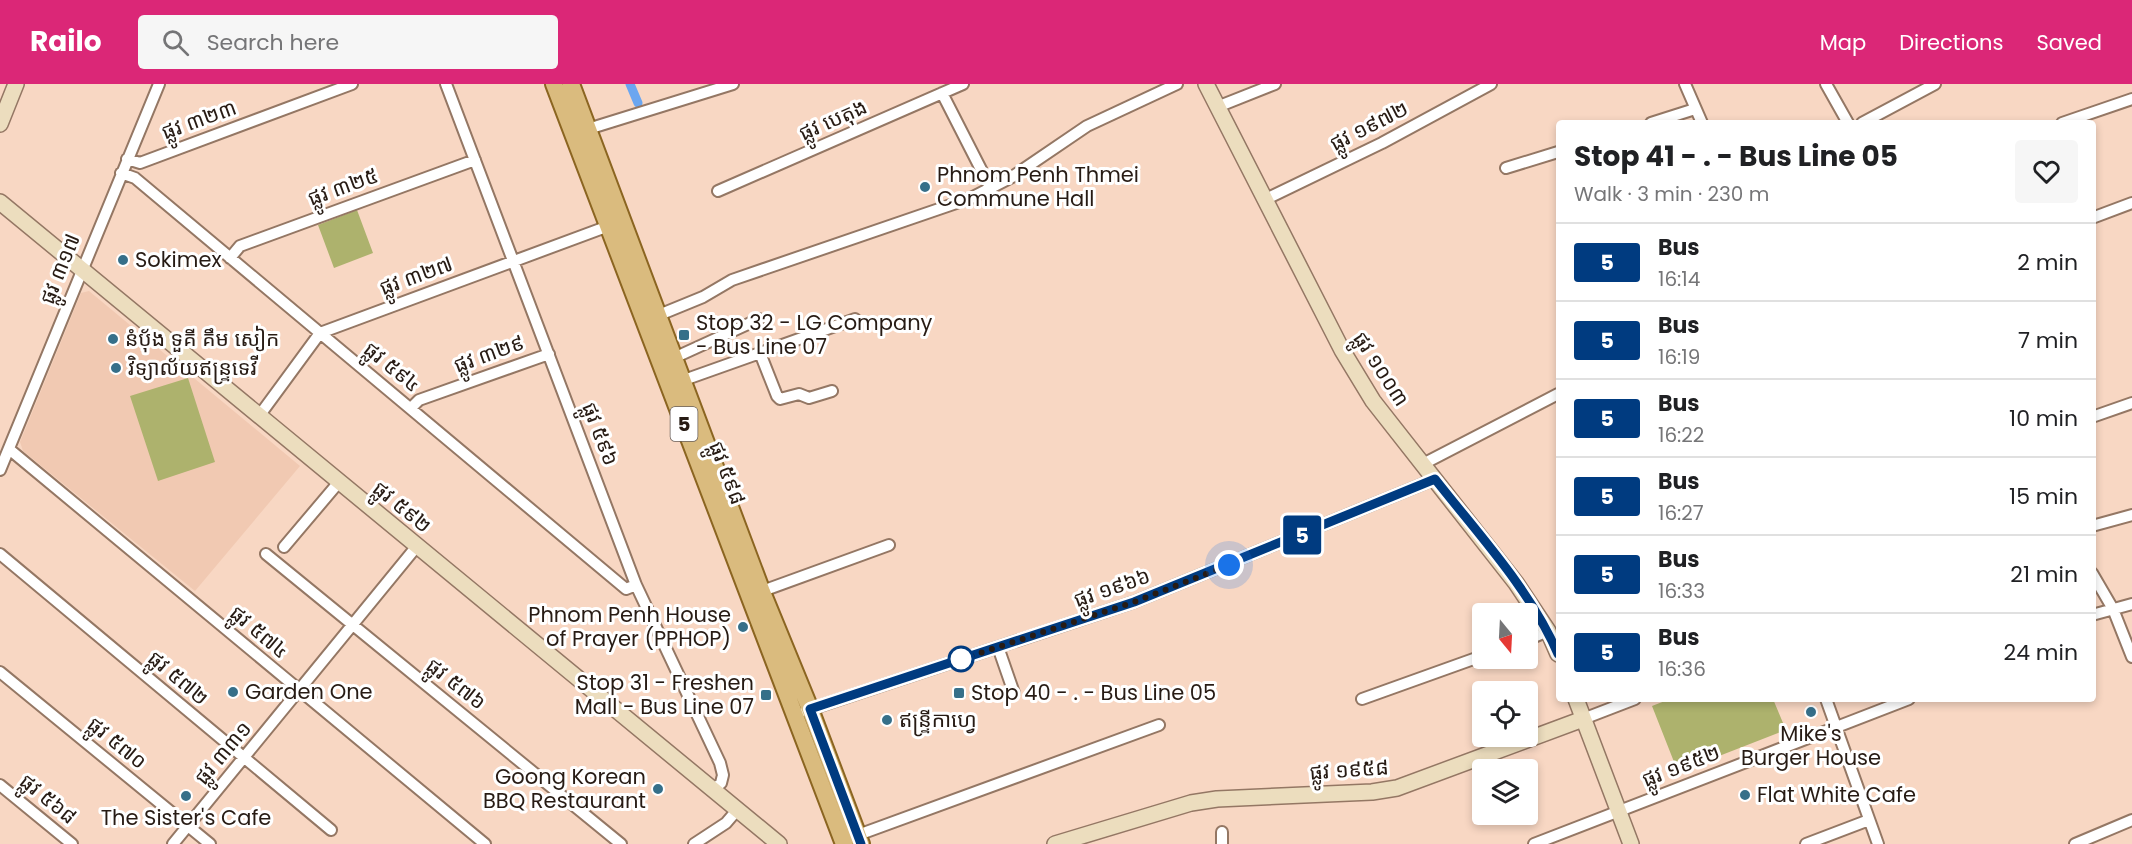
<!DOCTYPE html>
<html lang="en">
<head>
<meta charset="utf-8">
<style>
  :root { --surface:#fff; --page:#f6f6f6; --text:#202124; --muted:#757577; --line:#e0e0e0; --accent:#db2777 }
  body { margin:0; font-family:Poppins,"Noto Sans Khmer",sans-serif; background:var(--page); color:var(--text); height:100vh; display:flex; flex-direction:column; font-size:22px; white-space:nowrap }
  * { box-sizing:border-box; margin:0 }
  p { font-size:20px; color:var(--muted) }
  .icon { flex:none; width:33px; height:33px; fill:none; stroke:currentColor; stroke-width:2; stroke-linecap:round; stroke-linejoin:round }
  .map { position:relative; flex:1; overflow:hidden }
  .drawer { position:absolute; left:1556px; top:36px; width:540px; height:582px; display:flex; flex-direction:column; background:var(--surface); border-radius:6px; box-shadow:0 3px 9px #0003 }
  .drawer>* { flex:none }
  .badge { padding:0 12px; border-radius:4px; font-size:21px; line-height:39px }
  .needle { width:39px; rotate:162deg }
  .buttons { position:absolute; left:1472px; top:519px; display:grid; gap:12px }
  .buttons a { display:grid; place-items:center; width:66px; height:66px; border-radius:6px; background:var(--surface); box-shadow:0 3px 9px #0003; font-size:30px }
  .you { position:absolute; width:30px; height:30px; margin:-15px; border:4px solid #fff; border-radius:50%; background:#1a73e8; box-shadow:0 0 0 9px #1a73e833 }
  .map>.badge { position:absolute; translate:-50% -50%; box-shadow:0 0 0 3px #fff }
  .round { display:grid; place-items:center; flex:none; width:63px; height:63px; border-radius:6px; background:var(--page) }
  .headline { display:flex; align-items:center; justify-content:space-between; height:102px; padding:0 18px }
  h1 { font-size:28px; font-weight:700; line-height:45px }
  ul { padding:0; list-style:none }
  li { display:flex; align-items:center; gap:18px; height:78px; padding:0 18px; border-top:2px solid var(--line) }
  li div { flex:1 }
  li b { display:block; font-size:22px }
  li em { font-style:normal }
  li .badge { min-width:66px; font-weight:700; text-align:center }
  header { display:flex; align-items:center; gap:36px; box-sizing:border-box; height:84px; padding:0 30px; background:var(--accent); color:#fff }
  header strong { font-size:28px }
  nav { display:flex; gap:33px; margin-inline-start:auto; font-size:21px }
  .search { width:420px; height:54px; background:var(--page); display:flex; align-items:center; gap:15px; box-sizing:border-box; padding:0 21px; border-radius:6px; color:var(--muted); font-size:22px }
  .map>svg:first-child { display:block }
  .built { fill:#f1c9b2 }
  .green { fill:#adb26d }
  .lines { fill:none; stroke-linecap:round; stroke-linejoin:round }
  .canal { stroke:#6ba6f0; stroke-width:9 }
  .street-casing { stroke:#947764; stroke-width:14 }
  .secondary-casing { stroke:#947764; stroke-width:18 }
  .primary-casing { stroke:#8b6521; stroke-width:20 }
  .street { stroke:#fff; stroke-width:10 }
  .secondary { stroke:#ecddbe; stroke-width:15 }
  .primary { stroke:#dabb7e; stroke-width:16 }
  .line-casing { stroke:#fff; stroke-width:14 }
  .line { stroke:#003b80; stroke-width:9 }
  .walk { stroke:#271b14; stroke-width:6; stroke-dasharray:0 10.8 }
  .poi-dot { fill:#366f89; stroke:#fff; stroke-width:2 }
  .stop-dot { fill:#fff; stroke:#003b80; stroke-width:3 }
  .labels { text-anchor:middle; stroke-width:6; stroke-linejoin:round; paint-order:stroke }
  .shield { fill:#fff; stroke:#685f5a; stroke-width:1.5 }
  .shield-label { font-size:20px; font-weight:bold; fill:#271b14 }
  .street-label { font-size:21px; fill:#271b14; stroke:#fff }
  .poi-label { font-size:21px; fill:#271b14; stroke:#fff; text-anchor:start }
</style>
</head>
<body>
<header>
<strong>Railo</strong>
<div class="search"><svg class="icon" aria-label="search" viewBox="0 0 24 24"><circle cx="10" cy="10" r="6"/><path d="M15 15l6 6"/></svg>Search here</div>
<nav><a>Map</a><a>Directions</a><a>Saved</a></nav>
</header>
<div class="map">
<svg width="2132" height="760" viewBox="0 0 2132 760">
  <rect width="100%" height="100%" fill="#f8d7c3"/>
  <!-- built -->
  <path class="built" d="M89 207 300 382 195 507 23 367 20 358 81 209Z"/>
  <!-- green -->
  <path class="green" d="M357 126 373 169 334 184 318 141Z
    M188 294 215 378 158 397 130 312Z
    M1670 615H1773L1786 646 1678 688 1652 622Z"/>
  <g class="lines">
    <!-- canal -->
    <path class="canal" d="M630 0 638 19"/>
    <!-- street casing -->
    <g class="street-casing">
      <path id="street" d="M446 0 636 501 720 679 723 691 721 699 713 706
        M1685 0 1702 39
        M1826 0 1848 39
        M942 9 991 105
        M1217 23 1275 0
        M1651 39 1695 25
        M1862 39 1935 0
        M2062 39 2132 15
        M588 45 733 0
        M127 75 140 79 352 0
        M1506 84 1558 68
        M121 89 135 94 626 505 636 501
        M718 107 963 0
        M1264 116 1382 59 1491 0
        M2092 134 2132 119
        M230 174 240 162 475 76
        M659 231 703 213 732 196 971 114 1012 93 1087 42 1177 0
        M760 269 855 235
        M676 273 759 235
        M684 296 760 269 777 312 780 315 799 310 809 314 832 307
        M411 324 419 316 549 270
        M259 332 320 249 614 140
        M2092 333 2132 319
        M9 365 485 760
        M1423 380 1558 310
        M0 386 159 0
        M2092 442 2132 431
        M284 463 339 398
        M0 470 331 746
        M266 470 621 760
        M2092 489 2113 525 2132 573
        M757 509 889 461
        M2092 531 2132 520
        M1527 556 1548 547
        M998 563 1014 609
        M0 588 210 760
        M1362 615 1482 572
        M1826 615 1878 760
        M805 627 1134 518 1435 395
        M1583 635 1635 615
        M0 701 72 760
        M858 751 1159 641
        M173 760 417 462
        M694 760 726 739 738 725
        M1222 760V748
        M1534 760 1909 615
        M1806 760 1869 736
        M2075 760 2132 736"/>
    </g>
    <!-- secondary casing -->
    <g class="secondary-casing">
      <path id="secondary" d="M1206 0 1342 266 1373 317 1516 499 1548 547 1558 570
        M0 40 16 0
        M0 118 779 760
        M1576 615 1631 760
        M1055 760 1191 719 1217 715 1372 708 1397 704 1583 635"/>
    </g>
    <!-- primary casing -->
    <g class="primary-casing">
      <path id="primary" d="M554 0 844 760
        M571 0 762 508 810 625 861 760"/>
    </g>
    <!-- street -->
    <use href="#street" class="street"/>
    <!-- secondary -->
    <use href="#secondary" class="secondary"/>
    <!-- primary -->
    <use href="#primary" class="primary"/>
  </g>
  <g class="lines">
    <!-- line casing -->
    <g class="line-casing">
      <path id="line" d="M861 760 810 625 1134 518 1435 395C1478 450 1530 505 1558 570"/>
    </g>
    <!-- line -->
    <use href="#line" class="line"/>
    <!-- walk -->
    <path class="walk" d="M961 575 956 577 1134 518 1229 481"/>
  </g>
  <!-- markers -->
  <g class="poi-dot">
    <circle cx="925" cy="103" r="6"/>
    <circle cx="123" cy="176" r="6"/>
    <rect x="678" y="245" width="12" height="12" rx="3"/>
    <circle cx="113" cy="255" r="6"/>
    <circle cx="116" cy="284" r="6"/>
    <circle cx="743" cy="543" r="6"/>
    <circle cx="233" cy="608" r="6"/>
    <rect x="953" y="603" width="12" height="12" rx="3"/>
    <rect x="760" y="605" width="12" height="12" rx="3"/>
    <circle cx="1811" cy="628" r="6"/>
    <circle cx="887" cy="636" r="6"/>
    <circle cx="658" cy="705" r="6"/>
    <circle cx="1745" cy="711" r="6"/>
    <circle cx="186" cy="712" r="6"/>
  </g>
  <circle class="stop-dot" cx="961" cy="575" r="12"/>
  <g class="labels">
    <!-- shield labels -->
    <rect class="shield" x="670.5" y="323" width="27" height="34" rx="4.5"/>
    <g class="shield-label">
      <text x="684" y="347">5</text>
    </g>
    <!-- street labels -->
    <g class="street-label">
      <text transform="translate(199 36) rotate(-20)" y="7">ផ្លូវ ៣២៣</text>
      <text transform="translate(833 36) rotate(-24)" y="7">ផ្លូវ បេតុង</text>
      <text transform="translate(1369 42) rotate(-27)" y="7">ផ្លូវ ១៩៧២</text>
      <text transform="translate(343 103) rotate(-20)" y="7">ផ្លូវ ៣២៥</text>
      <text transform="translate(60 185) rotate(-68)" y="7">ផ្លូវ ៣១៧</text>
      <text transform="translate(416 192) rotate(-20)" y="7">ផ្លូវ ៣២៧</text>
      <text transform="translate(489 270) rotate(-20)" y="7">ផ្លូវ ៣២៩</text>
      <text transform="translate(392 283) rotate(39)" y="7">ផ្លូវ ៥៩៤</text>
      <text transform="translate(1381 285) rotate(57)" y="7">ផ្លូវ ១០០៣</text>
      <text transform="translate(600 350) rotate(69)" y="7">ផ្លូវ ៥៩៦</text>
      <text transform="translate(727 389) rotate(69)" y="7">ផ្លូវ ៥៩៨</text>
      <text transform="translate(402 423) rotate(39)" y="7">ផ្លូវ ៥៩២</text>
      <text transform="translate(1112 504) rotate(-19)" y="7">ផ្លូវ ១៩៦៦</text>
      <text transform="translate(259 548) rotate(40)" y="7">ផ្លូវ ៥៧៤</text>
      <text transform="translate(178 594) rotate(40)" y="7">ផ្លូវ ៥៧២</text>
      <text transform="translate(456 600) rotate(38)" y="7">ផ្លូវ ៥៧៦</text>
      <text transform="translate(117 659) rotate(39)" y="7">ផ្លូវ ៥៧០</text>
      <text transform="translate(223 669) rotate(-50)" y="7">ផ្លូវ ៣៣១</text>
      <text transform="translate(1681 682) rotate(-21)" y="7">ផ្លូវ ១៩៥២</text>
      <text transform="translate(1349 686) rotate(-4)" y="7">ផ្លូវ ១៩៥៨</text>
      <text transform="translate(48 715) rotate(39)" y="7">ផ្លូវ ៥៦៨</text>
    </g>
    <!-- poi labels -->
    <g class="poi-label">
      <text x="937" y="98">Phnom Penh Thmei<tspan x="937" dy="24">Commune Hall</tspan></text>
      <text x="135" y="183">Sokimex</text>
      <text x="696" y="246">Stop 32 - LG Company<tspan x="696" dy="24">- Bus Line 07</tspan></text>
      <text x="125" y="262">នំប៉័ង ទួគី គឹម សៀក</text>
      <text x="128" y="291">វិទ្យាល័យឥន្រ្ទទេវី</text>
      <text x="731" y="538" text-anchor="end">Phnom Penh House<tspan x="731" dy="24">of Prayer (PPHOP)</tspan></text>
      <text x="754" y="606" text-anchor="end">Stop 31 - Freshen<tspan x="754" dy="24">Mall - Bus Line 07</tspan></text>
      <text x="245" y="615">Garden One</text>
      <text x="971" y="616">Stop 40 - . - Bus Line 05</text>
      <text x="899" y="643">ឥន្ទ្រីកាហ្វេ</text>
      <text x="1811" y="657" text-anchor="middle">Mike's<tspan x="1811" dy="24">Burger House</tspan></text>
      <text x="646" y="700" text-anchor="end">Goong Korean<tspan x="646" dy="24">BBQ Restaurant</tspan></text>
      <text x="1757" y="718">Flat White Cafe</text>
      <text x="186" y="741" text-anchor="middle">The Sister's Cafe</text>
    </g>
  </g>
</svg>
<div class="buttons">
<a><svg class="needle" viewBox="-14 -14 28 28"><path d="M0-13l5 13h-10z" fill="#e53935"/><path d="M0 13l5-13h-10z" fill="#757577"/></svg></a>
<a><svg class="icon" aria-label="locate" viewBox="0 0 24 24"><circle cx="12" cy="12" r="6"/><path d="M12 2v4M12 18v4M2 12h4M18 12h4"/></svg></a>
<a><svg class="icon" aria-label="layers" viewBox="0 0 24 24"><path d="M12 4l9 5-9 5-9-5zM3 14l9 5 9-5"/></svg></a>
</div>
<div class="you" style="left:1229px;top:481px"></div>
<b class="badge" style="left:1302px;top:451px;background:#003b80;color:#fff">5</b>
<section class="drawer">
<div class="headline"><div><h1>Stop 41 - . - Bus Line 05</h1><p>Walk · 3 min · 230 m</p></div><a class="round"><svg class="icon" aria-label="heart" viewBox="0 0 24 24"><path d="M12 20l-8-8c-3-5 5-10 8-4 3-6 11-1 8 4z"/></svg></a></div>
<ul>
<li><span class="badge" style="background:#003b80;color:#fff">5</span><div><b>Bus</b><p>16:14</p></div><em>2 min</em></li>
<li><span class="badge" style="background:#003b80;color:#fff">5</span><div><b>Bus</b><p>16:19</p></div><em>7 min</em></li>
<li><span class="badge" style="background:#003b80;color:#fff">5</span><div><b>Bus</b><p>16:22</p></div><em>10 min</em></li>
<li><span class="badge" style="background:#003b80;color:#fff">5</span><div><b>Bus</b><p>16:27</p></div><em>15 min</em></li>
<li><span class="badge" style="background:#003b80;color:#fff">5</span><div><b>Bus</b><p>16:33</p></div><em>21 min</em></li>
<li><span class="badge" style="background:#003b80;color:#fff">5</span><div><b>Bus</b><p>16:36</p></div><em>24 min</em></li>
</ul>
</section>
</div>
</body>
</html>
